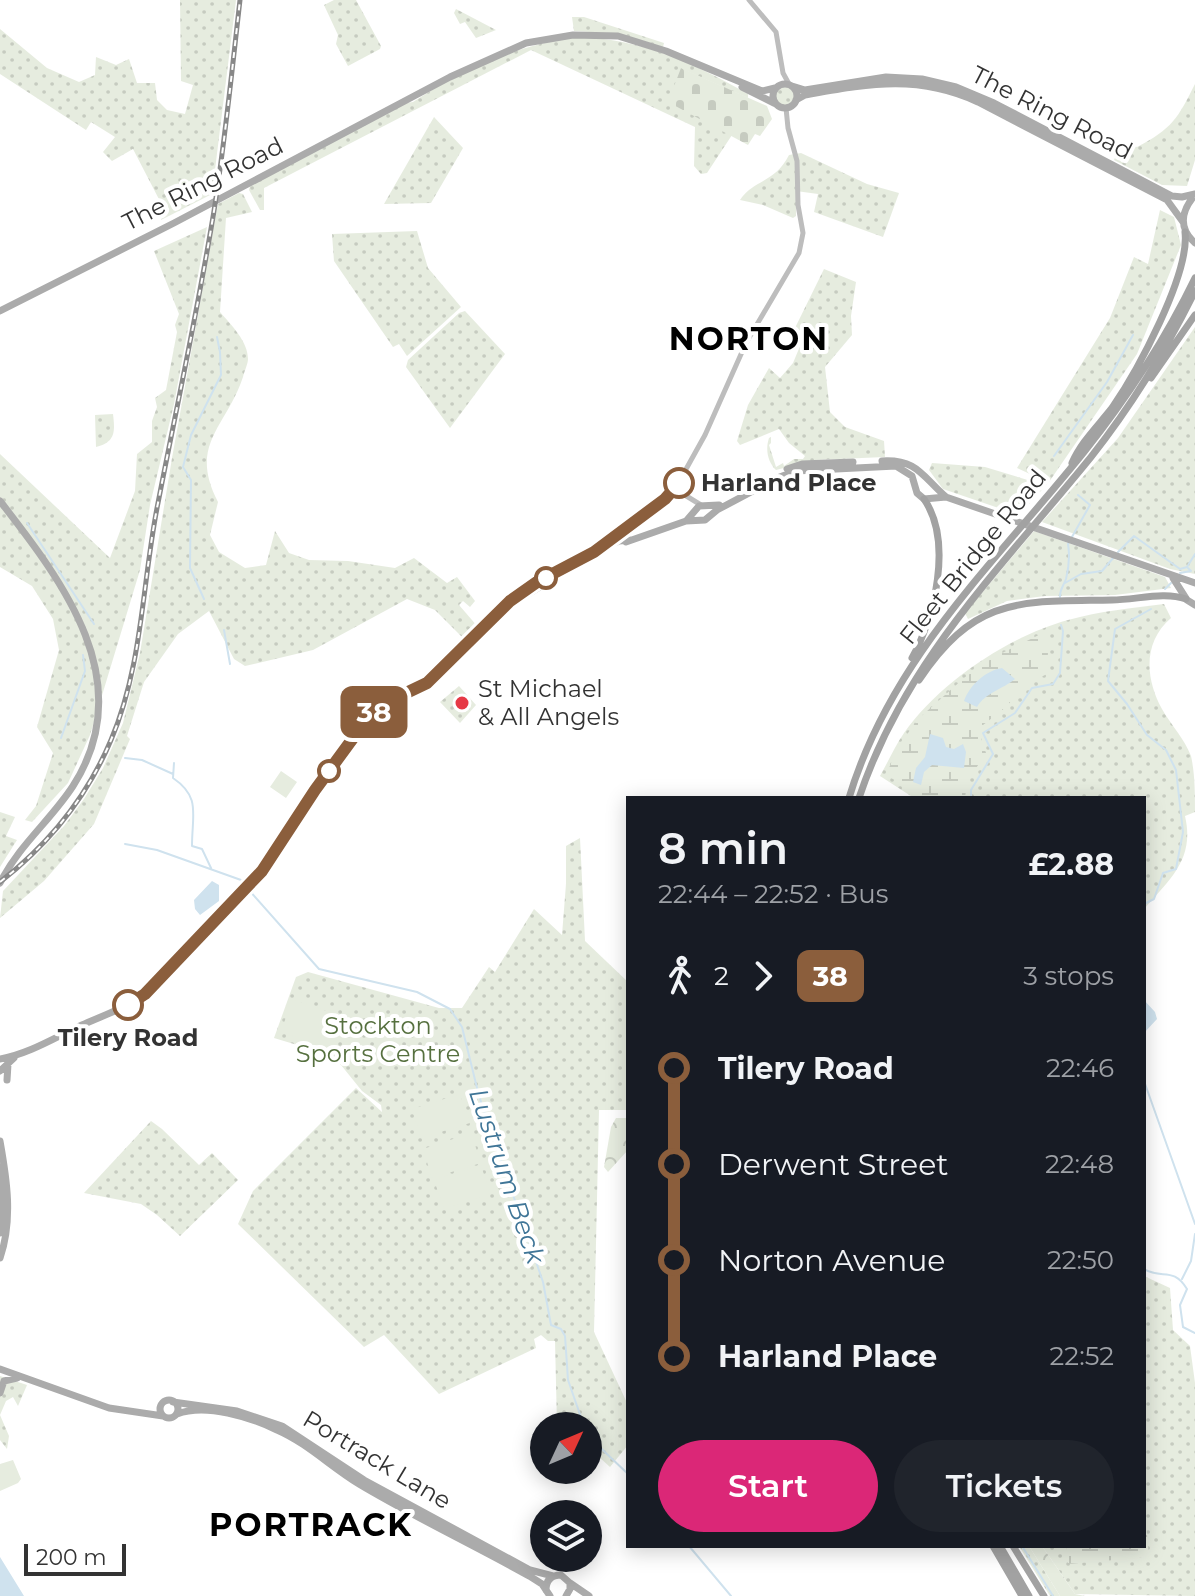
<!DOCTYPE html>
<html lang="en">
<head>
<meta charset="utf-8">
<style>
  :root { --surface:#171b24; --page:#20242c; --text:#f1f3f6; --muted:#9ea1a6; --accent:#db2777 }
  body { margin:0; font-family:Montserrat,sans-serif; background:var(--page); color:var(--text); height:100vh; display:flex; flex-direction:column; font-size:30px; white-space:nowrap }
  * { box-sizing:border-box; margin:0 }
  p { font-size:26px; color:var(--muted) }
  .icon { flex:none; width:44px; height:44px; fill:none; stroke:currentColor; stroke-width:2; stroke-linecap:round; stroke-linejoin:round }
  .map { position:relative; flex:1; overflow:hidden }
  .panel { position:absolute; left:626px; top:796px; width:520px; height:752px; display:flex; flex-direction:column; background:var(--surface); border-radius:0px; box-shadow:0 4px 20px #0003 }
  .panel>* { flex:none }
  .badge { padding:0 16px; border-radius:12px; font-size:28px; line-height:52px }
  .needle { width:52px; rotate:46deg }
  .fabs { position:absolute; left:530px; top:1412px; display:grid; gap:16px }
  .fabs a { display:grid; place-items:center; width:72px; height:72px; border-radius:50%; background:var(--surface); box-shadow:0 4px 20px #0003; font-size:40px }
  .scale { position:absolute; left:24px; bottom:20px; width:102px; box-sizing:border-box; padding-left:8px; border:4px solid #333; border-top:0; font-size:22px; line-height:28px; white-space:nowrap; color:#333; -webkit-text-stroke:6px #fff; paint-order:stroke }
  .map>.badge { position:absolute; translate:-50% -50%; box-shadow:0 0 0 4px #fff }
  .legs { display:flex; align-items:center; gap:12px; height:88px; padding:0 32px; font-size:26px }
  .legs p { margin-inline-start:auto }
  .summary { display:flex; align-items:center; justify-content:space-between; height:136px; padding:0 32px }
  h1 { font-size:44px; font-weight:600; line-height:60px }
  .primary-button { display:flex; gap:16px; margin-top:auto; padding:16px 32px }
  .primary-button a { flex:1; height:92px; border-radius:48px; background:var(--accent); color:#fff; font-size:32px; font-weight:600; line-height:92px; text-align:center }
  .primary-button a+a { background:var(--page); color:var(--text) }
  ul { padding:0 32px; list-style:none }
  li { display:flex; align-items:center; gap:28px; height:96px; font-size:30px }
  li i { display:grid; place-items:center; width:12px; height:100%; margin:0 10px; background:currentColor }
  li i::after { content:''; width:20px; height:20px; margin:-10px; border:6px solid; border-radius:50%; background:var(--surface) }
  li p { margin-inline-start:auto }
  li:first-child i { background:linear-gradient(#0000 50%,currentColor 0) }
  li:last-child i { background:linear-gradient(currentColor 50%,#0000 0) }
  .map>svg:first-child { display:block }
  .green { fill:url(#green-dots) }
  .forest { fill:url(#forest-crowns) }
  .wetland { fill:url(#wetland-marsh) }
  .cemetery { fill:url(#cemetery-stones) }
  .pitch { fill:#e6ecdf }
  .water { fill:#cfe2ee }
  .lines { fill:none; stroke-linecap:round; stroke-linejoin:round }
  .stream { stroke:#cfe2ee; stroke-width:2 }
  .secondary { stroke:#bdbdbd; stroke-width:5 }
  .primary { stroke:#ababab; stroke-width:7 }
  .trunk { stroke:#a2a2a2; stroke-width:7 }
  .rail-casing { stroke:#888; stroke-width:5 }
  .rail { stroke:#fff; stroke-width:2; stroke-dasharray:6; stroke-linecap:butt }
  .line-1-casing { stroke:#fff; stroke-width:18 }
  .line-1 { stroke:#8b5e3c; stroke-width:12 }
  .stop-1-dot { fill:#fff; stroke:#8b5e3c; stroke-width:4 }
  .poi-dot { fill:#e63946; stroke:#fff; stroke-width:3 }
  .labels { text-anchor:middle; stroke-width:8; stroke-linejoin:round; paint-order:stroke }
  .street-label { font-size:24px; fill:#333; stroke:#fff }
  .stop-label { font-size:24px; font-weight:bold; fill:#333; stroke:#fff; text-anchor:start }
  .poi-label { font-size:24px; fill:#333; stroke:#fff; text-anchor:start }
  .park-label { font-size:24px; fill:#56703f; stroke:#fff }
  .water-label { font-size:26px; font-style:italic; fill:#3f7597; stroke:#fff }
  .district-label { font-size:32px; font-weight:bold; letter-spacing:2px; fill:#000; stroke:#fff }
</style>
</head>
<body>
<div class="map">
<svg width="1195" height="1596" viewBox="0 0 1195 1596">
  <defs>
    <pattern id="green-dots" width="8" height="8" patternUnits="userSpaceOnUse" patternTransform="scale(2)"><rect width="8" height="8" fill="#e6ecdf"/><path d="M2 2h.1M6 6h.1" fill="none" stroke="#c6cbc0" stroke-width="1.8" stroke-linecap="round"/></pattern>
    <pattern id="forest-crowns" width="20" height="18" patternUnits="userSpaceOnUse" patternTransform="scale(2)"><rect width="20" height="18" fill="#e6ecdf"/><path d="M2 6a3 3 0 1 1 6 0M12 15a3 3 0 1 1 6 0" fill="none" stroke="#c6cbc0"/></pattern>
    <pattern id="wetland-marsh" width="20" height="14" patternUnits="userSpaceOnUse" patternTransform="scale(2)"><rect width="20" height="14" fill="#e6ecdf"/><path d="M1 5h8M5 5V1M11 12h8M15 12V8" fill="none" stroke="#c6cbc0"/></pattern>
    <pattern id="cemetery-stones" width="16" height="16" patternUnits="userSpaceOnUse" patternTransform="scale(2)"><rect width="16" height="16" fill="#e6ecdf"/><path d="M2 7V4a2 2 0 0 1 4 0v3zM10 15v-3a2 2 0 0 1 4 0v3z" fill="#c6cbc0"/></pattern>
  </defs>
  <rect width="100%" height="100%" fill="#fff"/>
  <!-- green -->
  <path class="green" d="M180 0H236L212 194 161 220 163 207 133 149 112 161 103 152 115 137 91 122 86 130 0 74V29L47 68 79 82 95 75 96 57 116 65 129 59 137 83H155L157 100 167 110 185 114 193 85 181 81Z
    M334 0H356L381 46 380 49 348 66 336 44 338 35 324 5Z
    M456 9 496 30 476 38 465 22 460 24 454 13Z
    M572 17H584L664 43 663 47 621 34 574 31Z
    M576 37C640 38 694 63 748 94V98L682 69 706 120 732 135 707 173 701 174 694 166 695 127 531 50 264 188V210H260L249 190 250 186 406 103 413 102C468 67 511 47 576 37Z
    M1195 84V160L1187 186 1162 185 1114 160 1117 153 1123 154 1127 143 1137 147C1172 129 1178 118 1195 84Z
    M775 96a10 10 0 1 1 20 0a10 10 0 1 1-20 0Z
    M434 117 463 148 431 203 384 204Z
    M801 153 867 184 899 193 883 237 814 212 818 194 796 191V216L793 218 763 205 740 200C753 180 775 183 789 155Z
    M239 193 243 194 252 212 226 218 220 312C231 325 248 341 248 359 248 364 244 372 243 377 226 428 188 444 218 502L210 535 219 552 245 568 266 565 275 531 289 553 309 560 348 561 395 568 414 558 447 583 457 577 475 601 470 607 463 601 459 605 478 627 466 641 435 610 407 599 313 650 245 666 234 659 209 611 178 634 144 682 127 736 130 739 94 824 44 881 0 918 3 891 64 826 84 799 103 768 123 723 140 653 172 458 218 204Z
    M1160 210 1174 217 1181 245 1137 354 1049 482 1019 515 943 489 929 470 932 463 985 467 1031 481 1029 485 1035 489 1043 480 1017 468 1110 318 1134 257 1148 264Z
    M207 227 174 404 150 505 140 570 90 735 68 783 32 822 25 820 36 806 53 753 37 727 59 650 53 619 32 586 0 567V454L110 558 135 491 137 454 152 442V421L157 407 155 398 166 390 177 332 175 325 179 314 154 251Z
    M417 231 428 268 461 307 407 356 399 344 393 347 334 261 332 234Z
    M824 269 856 282 851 316 852 335 825 367 830 412 845 427 884 441 885 457 815 460 776 470C768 462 765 450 769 438L771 437V443L769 445 776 467 783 463 784 466 794 459H803L805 456 789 443 779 429 740 445 737 441 748 405 769 368 780 378 793 363 803 339 794 330Z
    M465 311 505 354 450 428 406 367 408 360 459 313Z
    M1195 327V574L1170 569 1042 522 1118 438Z
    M113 414C115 431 116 442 96 447L95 415Z
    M1034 531 1165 577 1171 588 1115 595 1045 596 1007 601 968 619 965 613Z
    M1164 604 1171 618C1143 642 1145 678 1162 709 1171 725 1184 738 1191 756 1195 774 1195 794 1195 812L1185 816C1195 859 1170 879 1144 909V798H914L880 776C888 762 895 746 904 733 939 683 1009 636 1068 620 1100 611 1132 608 1164 604Z
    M459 686 476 705 460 723 440 702Z
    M0 812 15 817 6 836 17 840 0 867Z
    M580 838 585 941 628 982V1110H599L594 1332 628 1405V1445L610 1467 588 1447V1426L557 1425 555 1341H548L541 1335 534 1339 536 1348 439 1394 384 1335 364 1347 238 1224 253 1191 356 1088 382 1112 381 1105 362 1091 341 1065 327 1054 274 1038 296 977 308 972 439 1008H462L489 967 495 972 534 909 562 935 566 884V846Z
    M151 1121 162 1129 199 1165 212 1153 238 1180 180 1236 157 1215 141 1204 84 1193Z
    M1144 1276 1170 1288 1173 1330 1190 1346 1195 1383V1596L1075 1594 1042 1546H1144Z
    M0 1376 27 1385 18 1406 13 1397 6 1401 0 1415 9 1436 7 1449 0 1440Z
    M1019 1546H1029L1060 1596H1050Z"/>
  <!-- forest -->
  <path class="forest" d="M616 1118H628V1150L608 1172 604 1167 611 1127Z
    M1029 1546H1042L1075 1594 1085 1596H1060Z"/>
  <!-- wetland -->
  <path class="wetland" d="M1049 630 1047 674 1025 685 1006 707 978 729 986 753 967 782 965 798H926L886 775 897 749 917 720 964 678 994 657Z
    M1144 1502 1149 1557 1068 1564 1066 1546H1144Z"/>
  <!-- cemetery -->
  <path class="cemetery" d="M681 68 767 106 772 119 760 136 755 134 748 145 668 102Z"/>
  <!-- pitch -->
  <path class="pitch" d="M281 771 297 782 286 798 270 787Z
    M292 999 341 1016 330 1049 281 1032Z
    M460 1094 470 1123 421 1138 412 1109Z
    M471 1133 481 1163 432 1178 423 1149Z
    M481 1165 490 1194 444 1209 434 1180Z
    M13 1460 21 1479 18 1483 0 1491V1464Z"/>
  <!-- water -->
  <path class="water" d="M1002 668 1015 679C1003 689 985 693 977 707L964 701C970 685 985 671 1002 668Z
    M930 734 943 738 946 747 954 749 963 744 966 752 964 768 932 765 924 772 921 785 913 782 916 768 925 757Z
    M212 881 219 885V901L200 915 195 909 194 900Z
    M1144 1000 1155 1012 1157 1019 1144 1033Z
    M0 1557 24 1596H0Z"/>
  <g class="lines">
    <!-- stream -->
    <path class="stream" d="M1054 456 1107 382 1133 335
      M27 523 94 624
      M1118 552 1134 536 1180 569 1187 567
      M1180 573 1191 571 1187 567 1195 554
      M1065 583 1081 574 1102 571 1114 557
      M1165 589 1171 583
      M204 599 190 568 191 480 183 467 191 435 221 375 220 352 217 337
      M1060 599C1059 590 1063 587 1066 579 1069 567 1070 556 1068 544L1090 505 1078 495
      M224 630 230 664
      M61 738 85 671 83 655
      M125 758 142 760 173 774
      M174 763 173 778C201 797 192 814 192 846L202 849 211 868
      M971 798V790L993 754 983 733 1015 713 1032 688 1053 684 1060 673 1063 631 1061 625
      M125 844 157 850 241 880 244 884
      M248 889 319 969 417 992 450 1009 462 1027 479 1096 543 1282 551 1325 561 1329 565 1336 568 1380 584 1426
      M1144 904 1154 899 1163 873 1176 869 1183 832 1176 770 1166 750 1147 735 1127 704 1108 681 1115 629 1151 609
      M1144 1081 1195 1224
      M1144 1269C1162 1280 1173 1266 1187 1289L1180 1305 1183 1327 1195 1333
      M1182 1279 1191 1261 1195 1234
      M588 1436 628 1474
      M689 1546 731 1596
      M1022 1546 1053 1596"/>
    <!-- secondary -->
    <path class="secondary" d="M749 0 776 32 783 73 789 84
      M675 489 701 505
      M602 546 665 499 675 489 705 435 746 343 799 253 803 233 798 205 797 161 788 128 786 108"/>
    <!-- primary -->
    <path class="primary" d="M773 96a12 12 0 1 1 24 0a12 12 0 1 1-24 0Z
      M792 86 805 90 886 77 922 79 956 87 994 103 1172 196 1182 197 1195 194
      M742 87 774 103
      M796 100 805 95C868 84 917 74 978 102L1167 200 1183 222
      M1195 195C1181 211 1178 228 1195 243
      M0 311 174 223 450 77 526 43 573 35 618 36 666 51 762 91 775 88
      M882 461C917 459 922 476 946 497
      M787 469 802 464 853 462
      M0 501C63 582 140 682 73 786 51 820 19 845 0 883
      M687 520 699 506 719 505
      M626 542 686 521 705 520 717 510 777 478 796 471 896 466 912 476 917 493 924 499 946 497 1195 583
      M1173 578 1187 600 1195 605
      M514 603 541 586
      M0 1059C29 1054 56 1037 82 1025 104 1015 126 1008 145 994L262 871 315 790 370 715 383 704 433 678 519 594 594 552 619 541 630 540
      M0 1071 14 1058
      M7 1080 8 1064
      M0 1141C7 1180 13 1220 0 1258
      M0 1167 3 1194 0 1233
      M0 1369 109 1408 163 1416
      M4 1381 17 1378
      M0 1393 4 1381
      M160 1409a9 9 0 1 1 18 0a9 9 0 1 1-18 0Z
      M173 1402 237 1411 282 1426 364 1480 530 1570 553 1576
      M177 1414C206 1403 250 1417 277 1430 307 1443 331 1467 359 1484 414 1517 474 1545 531 1577L542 1584 550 1596
      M570 1583 589 1596
      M546 1590C546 1580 551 1575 561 1575L570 1583V1589L566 1596"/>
    <!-- trunk -->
    <path class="trunk" d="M1151 378 1195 315
      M1072 463C1081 442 1098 426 1112 408 1137 372 1190 274 1185 232
      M912 658C935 617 953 541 924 499
      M919 680C976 595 1020 602 1112 600 1136 600 1164 591 1186 599
      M849 798C891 658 995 563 1084 452 1127 398 1165 340 1195 278
      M859 798C905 660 1002 567 1091 457 1131 406 1166 350 1195 291
      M993 1546 1022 1596
      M1000 1546 1029 1596
      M1013 1546 1044 1596"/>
    <!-- rail casing -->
    <g class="rail-casing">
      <path id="rail" d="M0 882C49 844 87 797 111 740 143 665 142 582 158 503 177 405 198 309 214 211 225 141 232 70 240 0"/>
    </g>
    <!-- rail -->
    <use href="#rail" class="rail"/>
  </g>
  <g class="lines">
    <!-- line-1 casing -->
    <g class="line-1-casing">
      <path id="line-1" d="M128 1005 145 994 262 871 315 790 370 715 383 704 427 683 510 601 537 582 594 552 665 499 679 483"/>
    </g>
    <!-- line-1 -->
    <use href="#line-1" class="line-1"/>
  </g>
  <!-- markers -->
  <g class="stop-1-dot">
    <circle cx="679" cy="483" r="14"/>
    <circle cx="546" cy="578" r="10"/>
    <circle cx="329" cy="771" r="10"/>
    <circle cx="128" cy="1005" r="14"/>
  </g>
  <circle class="poi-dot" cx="462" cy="703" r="8"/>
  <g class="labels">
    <!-- street labels -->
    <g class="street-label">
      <text transform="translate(1052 113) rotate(27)" y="8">The Ring Road</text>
      <text transform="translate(203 184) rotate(-27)" y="8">The Ring Road</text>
      <text transform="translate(973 557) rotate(-51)" y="8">Fleet Bridge Road</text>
      <text transform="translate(377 1460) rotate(31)" y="8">Portrack Lane</text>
    </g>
    <!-- stop labels -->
    <g class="stop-label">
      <text x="701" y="491">Harland Place</text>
      <text x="128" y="1046" text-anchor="middle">Tilery Road</text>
    </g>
    <!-- poi labels -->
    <g class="poi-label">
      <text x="478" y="697">St Michael<tspan x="478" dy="28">&amp; All Angels</tspan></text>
    </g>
    <!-- park labels -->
    <g class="park-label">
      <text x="378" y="1034">Stockton<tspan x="378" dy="28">Sports Centre</tspan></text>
    </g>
    <!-- water labels -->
    <g class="water-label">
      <text transform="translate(507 1176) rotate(71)" y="9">Lustrum Beck</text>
    </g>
    <!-- district labels -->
    <g class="district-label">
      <text x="749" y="350">NORTON</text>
      <text x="311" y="1536">PORTRACK</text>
    </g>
  </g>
</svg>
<div class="fabs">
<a><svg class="needle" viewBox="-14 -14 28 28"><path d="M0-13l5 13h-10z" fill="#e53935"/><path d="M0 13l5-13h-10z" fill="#9ea1a6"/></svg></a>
<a><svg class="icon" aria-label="layers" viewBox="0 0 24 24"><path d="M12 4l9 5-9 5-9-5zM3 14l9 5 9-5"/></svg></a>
</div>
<div class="scale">200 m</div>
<b class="badge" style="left:374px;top:712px;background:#8b5e3c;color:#fff">38</b>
<section class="panel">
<div class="summary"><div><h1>8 min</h1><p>22:44 – 22:52 · Bus</p></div><b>£2.88</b></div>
<div class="legs"><svg class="icon" aria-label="walk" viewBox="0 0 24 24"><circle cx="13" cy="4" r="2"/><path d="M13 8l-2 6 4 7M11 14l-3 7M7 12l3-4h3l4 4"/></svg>2<svg class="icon" aria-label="forward" viewBox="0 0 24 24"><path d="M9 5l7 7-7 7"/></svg><b class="badge" style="background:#8b5e3c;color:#fff">38</b><p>3 stops</p></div>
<ul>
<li><i style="color:#8b5e3c"></i><b>Tilery Road</b><p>22:46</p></li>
<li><i style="color:#8b5e3c"></i><span>Derwent Street</span><p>22:48</p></li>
<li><i style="color:#8b5e3c"></i><span>Norton Avenue</span><p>22:50</p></li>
<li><i style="color:#8b5e3c"></i><b>Harland Place</b><p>22:52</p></li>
</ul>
<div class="primary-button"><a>Start</a><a>Tickets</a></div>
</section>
</div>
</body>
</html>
